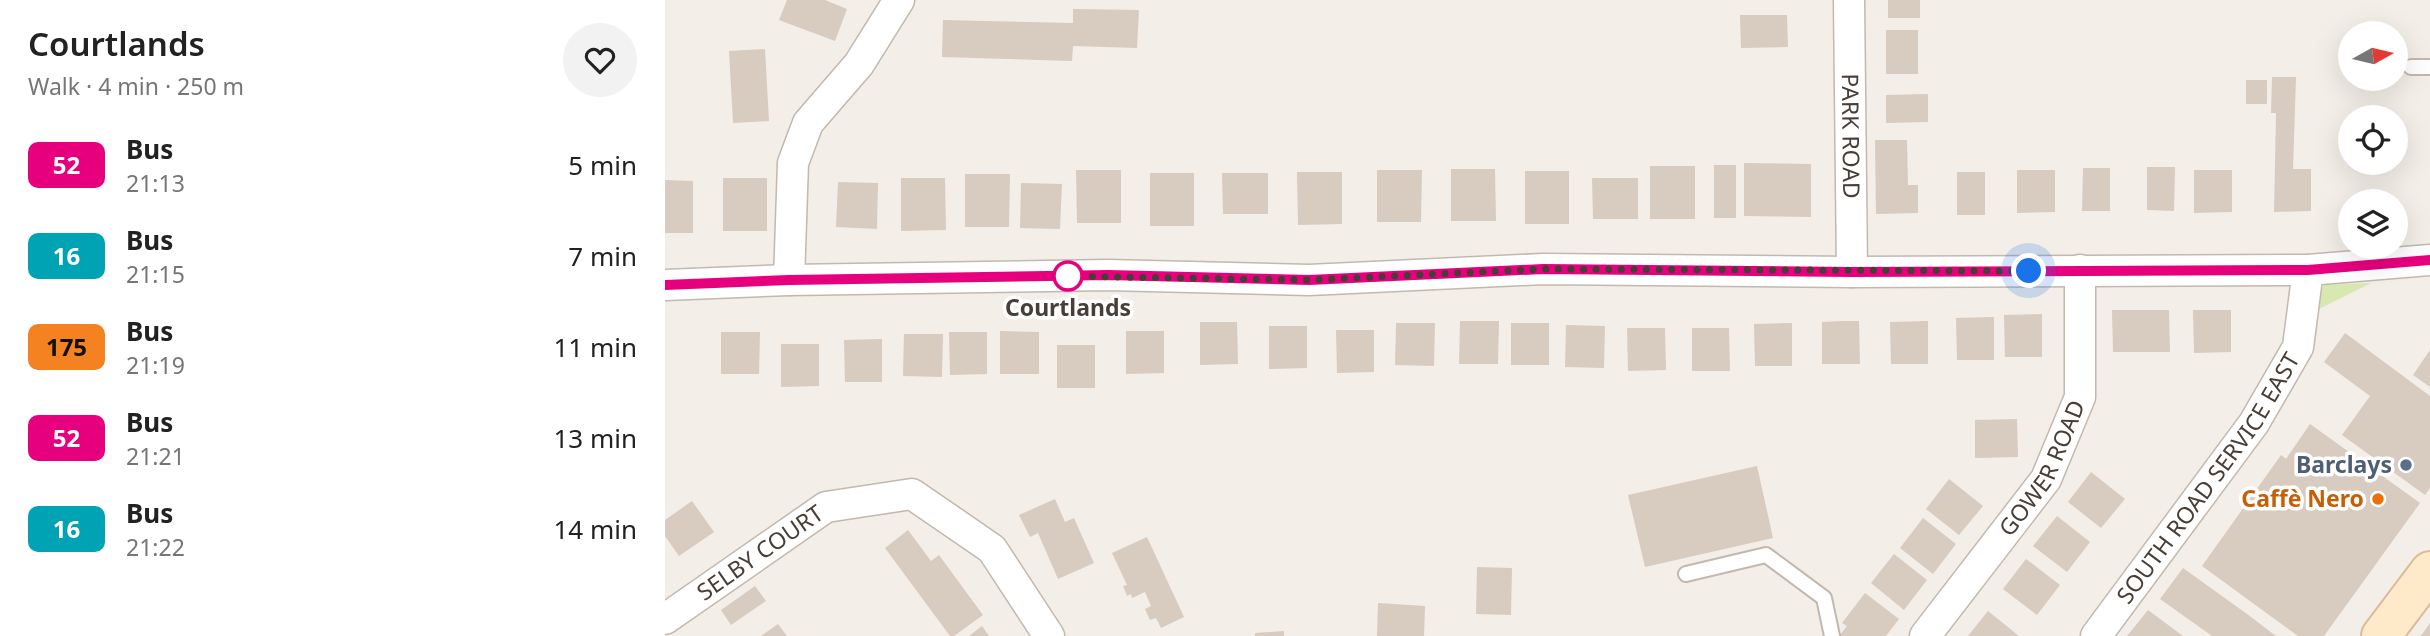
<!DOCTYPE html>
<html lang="en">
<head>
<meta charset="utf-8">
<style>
  :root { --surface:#fff; --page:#f2f2f2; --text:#222; --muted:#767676 }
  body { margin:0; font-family:"Noto Sans",sans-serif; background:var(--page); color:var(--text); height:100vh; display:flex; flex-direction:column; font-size:26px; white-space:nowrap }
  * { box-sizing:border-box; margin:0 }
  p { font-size:23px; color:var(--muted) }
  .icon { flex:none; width:38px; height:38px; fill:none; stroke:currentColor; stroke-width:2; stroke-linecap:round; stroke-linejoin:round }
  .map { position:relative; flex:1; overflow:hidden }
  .sheet { display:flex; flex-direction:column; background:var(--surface); width:665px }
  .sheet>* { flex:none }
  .badge { padding:0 14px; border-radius:10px; font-size:24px; line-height:46px }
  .needle { width:46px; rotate:82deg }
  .tools { position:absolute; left:1673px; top:21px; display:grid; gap:14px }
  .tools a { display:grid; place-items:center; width:70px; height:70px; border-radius:50%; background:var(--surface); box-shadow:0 7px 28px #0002; font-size:35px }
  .you { position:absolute; width:35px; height:35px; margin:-18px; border:5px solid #fff; border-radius:50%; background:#1a73e8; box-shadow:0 0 0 10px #1a73e833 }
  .map>.badge { position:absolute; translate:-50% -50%; box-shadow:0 0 0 4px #fff }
  .round { display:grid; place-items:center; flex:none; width:74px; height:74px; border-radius:37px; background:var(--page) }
  .overview { display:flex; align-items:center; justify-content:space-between; height:119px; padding:0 28px }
  h1 { font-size:33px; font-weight:600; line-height:52px }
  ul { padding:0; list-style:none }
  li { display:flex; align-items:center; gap:21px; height:91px; padding:0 28px }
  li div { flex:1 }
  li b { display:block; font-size:26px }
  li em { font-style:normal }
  li .badge { min-width:77px; font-weight:700; text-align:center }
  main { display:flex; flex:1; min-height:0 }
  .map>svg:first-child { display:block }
  .green { fill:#d8e8b1 }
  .building { fill:#d8cbc0 }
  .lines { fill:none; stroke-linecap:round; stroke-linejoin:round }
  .service-casing { stroke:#c2b8ae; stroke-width:18 }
  .minor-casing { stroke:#c2b8ae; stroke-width:33 }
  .secondary-casing { stroke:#d7bd9a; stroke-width:42 }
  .service { stroke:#fff; stroke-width:14 }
  .minor { stroke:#fff; stroke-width:30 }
  .secondary { stroke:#fee9c8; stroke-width:38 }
  .line-casing { stroke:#fff; stroke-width:16 }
  .line { stroke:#e6007e; stroke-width:10 }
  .walk { stroke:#473e37; stroke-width:7; stroke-dasharray:0 12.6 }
  .stop-dot { fill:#fff; stroke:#e6007e; stroke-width:3.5 }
  .service-dot { fill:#5c6f8a; stroke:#fff; stroke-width:2.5 }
  .food-dot { fill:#e8710a; stroke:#fff; stroke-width:2.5 }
  .labels { text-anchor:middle; stroke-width:7; stroke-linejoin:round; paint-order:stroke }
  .street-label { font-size:23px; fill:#473e37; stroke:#fff }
  .stop-label { font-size:23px; font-weight:bold; fill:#473e37; stroke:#fff }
  .service-label { font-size:23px; font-weight:bold; fill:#4e5e75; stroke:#fff; text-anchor:end }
  .food-label { font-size:23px; font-weight:bold; fill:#c56008; stroke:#fff; text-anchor:end }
</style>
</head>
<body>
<main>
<section class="sheet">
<div class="overview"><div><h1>Courtlands</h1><p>Walk · 4 min · 250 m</p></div><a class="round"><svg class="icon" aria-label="heart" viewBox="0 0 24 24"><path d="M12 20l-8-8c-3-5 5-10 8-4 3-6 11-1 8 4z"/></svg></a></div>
<ul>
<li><span class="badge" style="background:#e6007e;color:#fff">52</span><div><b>Bus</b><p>21:13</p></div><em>5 min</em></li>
<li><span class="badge" style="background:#00a3b4;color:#fff">16</span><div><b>Bus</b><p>21:15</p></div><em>7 min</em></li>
<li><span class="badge" style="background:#f58220;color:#111">175</span><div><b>Bus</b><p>21:19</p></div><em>11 min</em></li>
<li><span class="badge" style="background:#e6007e;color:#fff">52</span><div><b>Bus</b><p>21:21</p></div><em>13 min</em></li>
<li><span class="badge" style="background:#00a3b4;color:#fff">16</span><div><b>Bus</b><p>21:22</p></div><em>14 min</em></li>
</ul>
</section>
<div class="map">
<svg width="1765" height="636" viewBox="0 0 1765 636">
  <rect width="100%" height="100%" fill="#f4eee8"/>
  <!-- green -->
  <path class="green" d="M1706 283 1652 310 1654 292 1659 285Z"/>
  <!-- building -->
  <path class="building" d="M122 0H160L182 9 170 41 114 20Z
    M1223 0H1255V18H1223Z
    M408 9 474 10 472 48 408 46 407 61 277 57 278 20 408 23Z
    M1075 15H1122L1123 47 1076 48Z
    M1221 30H1253V74H1221Z
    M100 49 104 121 68 123 64 51Z
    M1607 77H1631L1628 169H1646V211L1609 212 1611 113H1606Z
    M1581 80H1602V104H1581Z
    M1263 94V122L1221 123V95Z
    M1210 140H1242L1243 185H1253V213L1211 214Z
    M1079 163 1146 164V217L1079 216Z
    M1049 165H1071V218H1049Z
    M985 166H1030V219H985Z
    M1482 167H1510L1509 211 1482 210Z
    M1418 168H1445V211H1417Z
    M786 169H830L831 221H786Z
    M411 170H456V223H412Z
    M712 170H757L756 222H712Z
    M1352 170H1390V212L1352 213Z
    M1529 170H1567V212L1529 213Z
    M860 171H904V224H860Z
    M632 172H677V224L633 225Z
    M1292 172H1320V215H1292Z
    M485 173H529V226H485Z
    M557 173H603V214H558Z
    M300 174H345L344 227H300Z
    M58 178H102V231H58Z
    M236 178H280L281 230 236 231Z
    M927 178H973V219H928Z
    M0 180 28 181V233H0Z
    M173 182 213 183 212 229 171 227Z
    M356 183 397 184 395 229 355 228Z
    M1447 310H1504L1505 352H1448Z
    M1528 310H1566V352L1529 353Z
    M1377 314V357H1340L1339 315Z
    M1329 317V360H1292L1291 318Z
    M795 321H834L833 364H794Z
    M1176 321H1194L1195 364H1157V322Z
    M1263 321V364H1226L1225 322Z
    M535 322H572L573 364 535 365Z
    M731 323H770L769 366 730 365Z
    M846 323H884V365H846Z
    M1127 323V366H1090L1089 324Z
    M901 325 940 326 939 368 900 367Z
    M604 326H642V368L604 369Z
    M962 328H1000L1001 370 963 371Z
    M1027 328H1064L1065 371H1027Z
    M671 330H709V372L672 373Z
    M335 331 374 332V374H335Z
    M461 331H499V373L461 374Z
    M56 332H95L94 374H56Z
    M284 332H322V374L285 375Z
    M1680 333 1765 396V488L1760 495 1677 435 1705 396 1659 362Z
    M239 334H278L277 377 238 376Z
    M217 339V382H180L179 340Z
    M116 344H154V386L116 387Z
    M392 345H430V388H392Z
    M1765 350V387L1748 375Z
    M1352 419 1353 457 1310 458V420Z
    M1645 424 1755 503 1659 636H1633L1537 566 1616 455 1621 459Z
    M1092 466 1108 538 980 567 963 495Z
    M1426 472 1460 499 1436 528 1403 502Z
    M1284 479 1318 506 1294 535 1261 509Z
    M390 499 400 522 409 518 429 563 393 579 373 533 365 537 354 515Z
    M27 501 49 532 14 556 0 536V520Z
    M1392 516 1425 542 1402 572 1368 546Z
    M1258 518 1291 544 1268 574 1235 548Z
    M243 530 266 561 274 555 318 615 289 636H285L220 548Z
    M482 537 519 617 496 628 491 618 485 620 480 609 486 606 480 592 467 598 466 594 462 596 458 586 462 585 447 553Z
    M1229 554 1262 580 1239 610 1206 583Z
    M1361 559 1395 585 1372 615 1338 589Z
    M812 567 847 568 846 615 811 614Z
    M1518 568 1582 614 1611 636H1547L1495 599Z
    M90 586 101 601 66 625 56 610Z
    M1200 593 1234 619 1221 636H1174L1182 626 1177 623Z
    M713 603 760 606 759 636H712Z
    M1483 610 1518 636H1462Z
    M1323 611 1354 636H1303Z
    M1765 623V636H1755L1758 633Z
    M113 624 122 636H96Z
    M317 626 324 636H304Z
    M619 631V636H590V633Z"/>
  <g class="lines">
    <!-- service casing -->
    <g class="service-casing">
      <path id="service" d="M1746 67H1765
        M1021 574 1101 555 1159 598 1167 636"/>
    </g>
    <!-- minor casing -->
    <g class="minor-casing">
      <g id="minor">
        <path id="s1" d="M1184 0 1187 272"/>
        <path d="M124 280 128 163 143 123 194 64 234 0"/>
        <path d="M0 285 124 280 443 275 644 280 878 269 1187 272 1643 270 1765 260"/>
        <path id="s2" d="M0 619 161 507 247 494 327 549 384 636"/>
        <path id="s3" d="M1260 636 1381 479 1415 397V270"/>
        <path id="s4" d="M1431 636 1589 423 1633 347 1643 270"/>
      </g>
    </g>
    <!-- secondary casing -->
    <g class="secondary-casing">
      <path id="secondary" d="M1716 636 1765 571"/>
    </g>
    <!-- service -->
    <use href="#service" class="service"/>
    <!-- minor -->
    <use href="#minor" class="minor"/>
    <!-- secondary -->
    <use href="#secondary" class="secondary"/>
  </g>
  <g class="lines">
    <!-- line casing -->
    <g class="line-casing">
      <path id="line" d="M0 285 124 280 443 275 644 280 878 269 1186 272 1643 270 1765 260"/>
    </g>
    <!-- line -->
    <use href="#line" class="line"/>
    <!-- walk -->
    <path class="walk" d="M403 276H390L644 280 878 269 1364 271"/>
  </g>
  <!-- markers -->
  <circle class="stop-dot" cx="403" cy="276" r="14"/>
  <circle class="service-dot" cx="1741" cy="465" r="7"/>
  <circle class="food-dot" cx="1713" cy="499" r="7"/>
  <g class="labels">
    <!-- street labels -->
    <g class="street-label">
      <text dy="8" stroke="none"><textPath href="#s1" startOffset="136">PARK ROAD</textPath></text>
      <text dy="8" stroke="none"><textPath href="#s3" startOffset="206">GOWER ROAD</textPath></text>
      <text dy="8" stroke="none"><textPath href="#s4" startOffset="194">SOUTH ROAD SERVICE EAST</textPath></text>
      <text dy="8" stroke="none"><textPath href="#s2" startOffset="116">SELBY COURT</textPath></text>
    </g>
    <!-- stop labels -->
    <g class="stop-label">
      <text x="403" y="316">Courtlands</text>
    </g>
    <!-- service labels -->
    <g class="service-label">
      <text x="1727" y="473">Barclays</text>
    </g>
    <!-- food labels -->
    <g class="food-label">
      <text x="1699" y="507">Caffè Nero</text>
    </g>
  </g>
</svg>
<div class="tools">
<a><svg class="needle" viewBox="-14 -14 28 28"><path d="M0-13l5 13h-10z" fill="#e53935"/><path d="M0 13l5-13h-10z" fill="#767676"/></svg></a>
<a><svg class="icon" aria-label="locate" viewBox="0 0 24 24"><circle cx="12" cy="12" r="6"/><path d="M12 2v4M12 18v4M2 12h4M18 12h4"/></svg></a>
<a><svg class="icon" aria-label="layers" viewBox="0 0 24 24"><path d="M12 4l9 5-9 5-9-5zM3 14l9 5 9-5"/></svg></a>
</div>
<div class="you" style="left:1364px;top:271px"></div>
</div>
</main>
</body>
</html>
